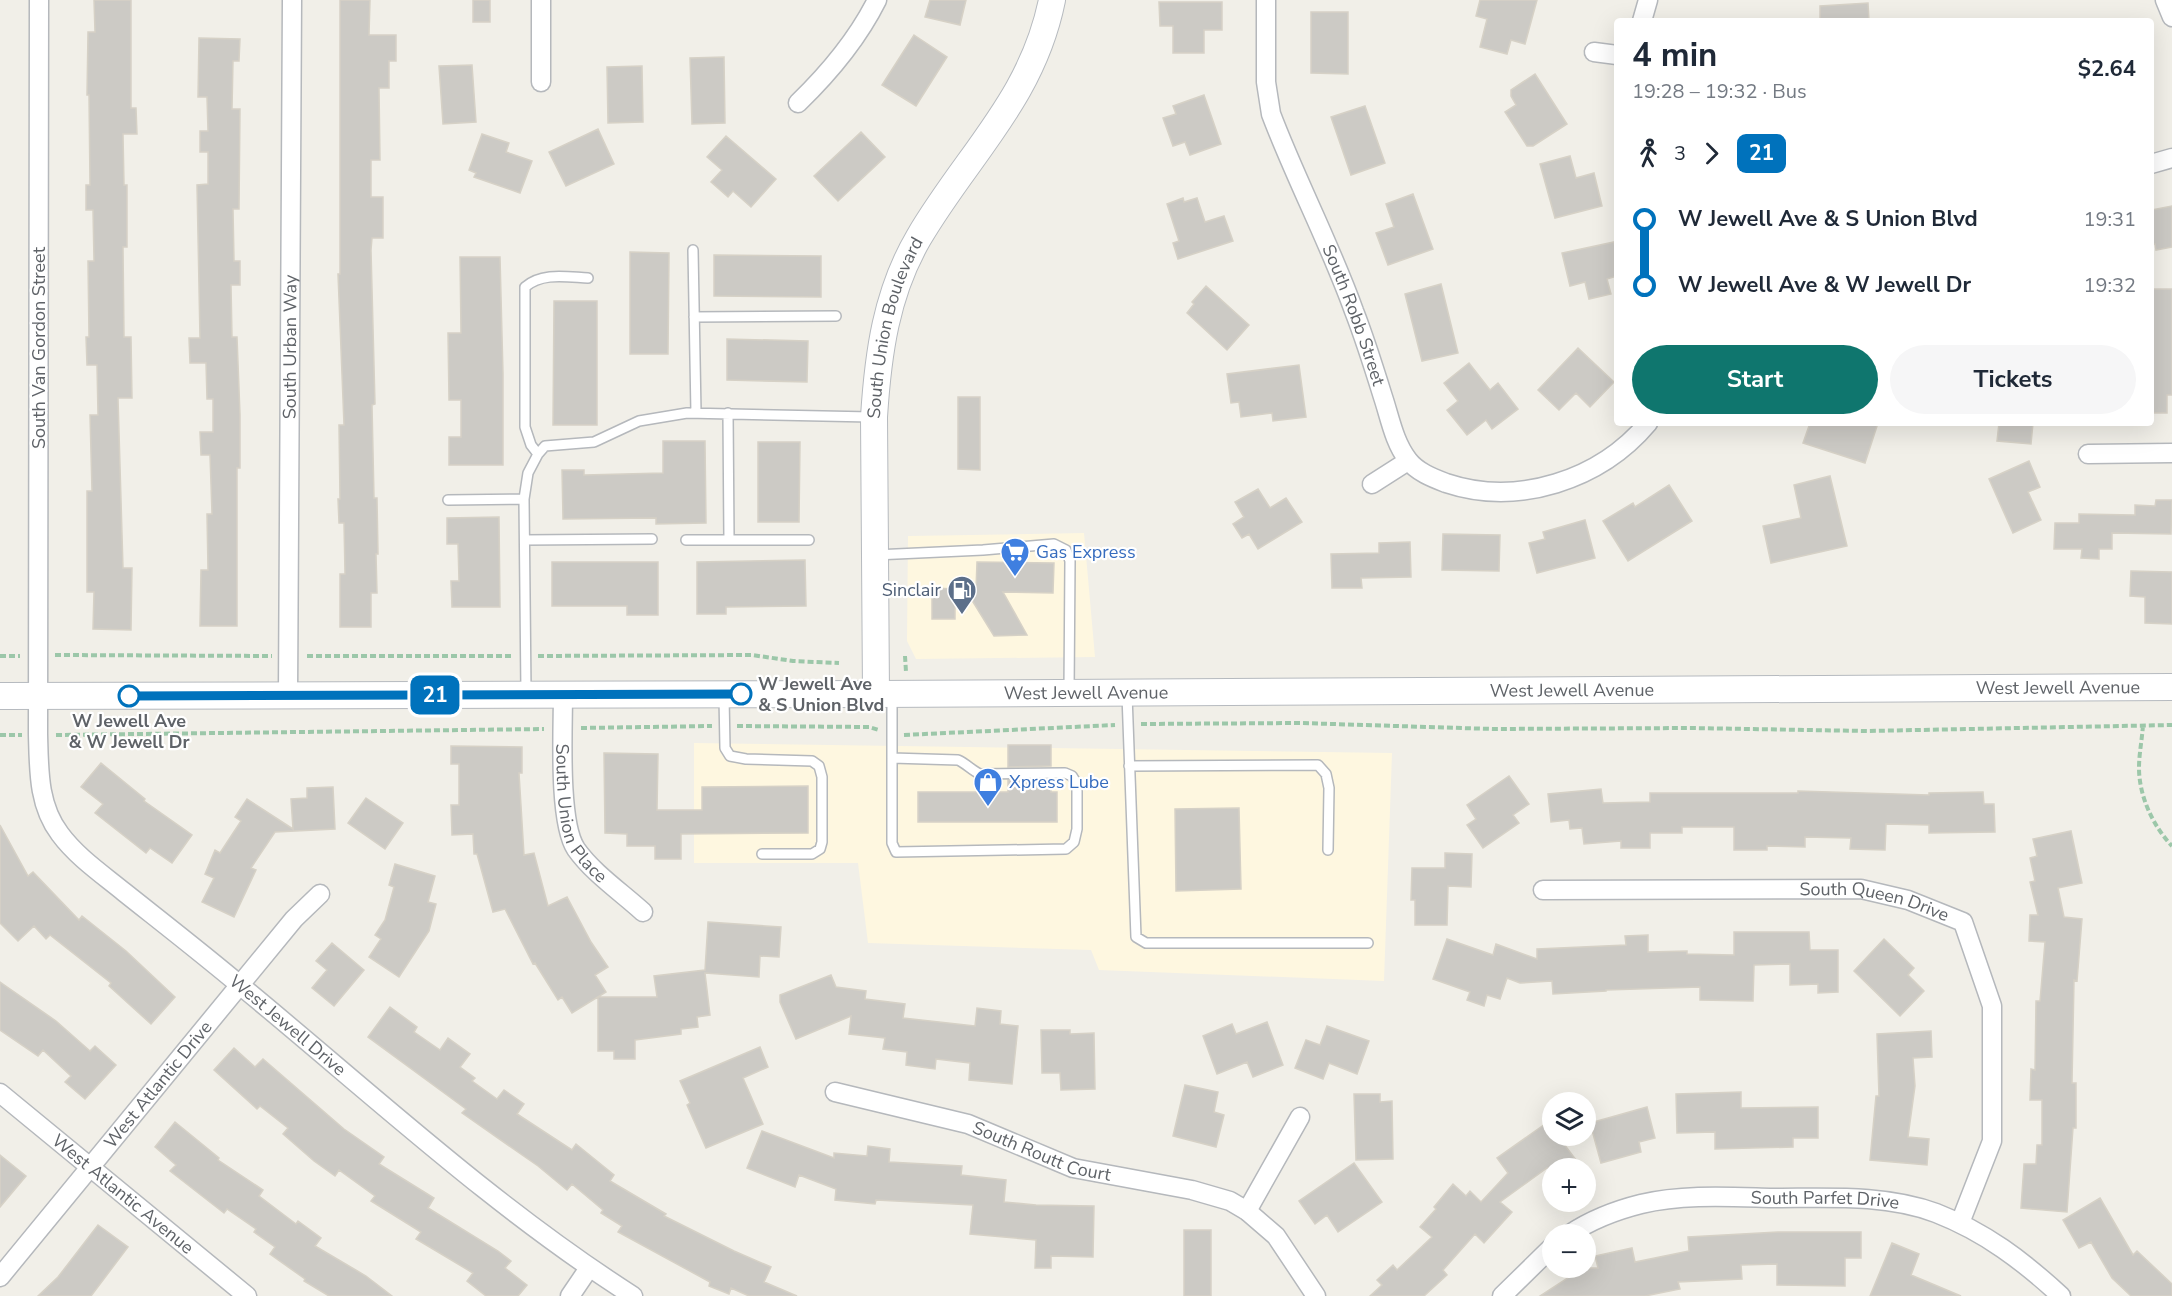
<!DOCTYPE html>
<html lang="en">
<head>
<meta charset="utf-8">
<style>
  :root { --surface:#fff; --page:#f6f6f7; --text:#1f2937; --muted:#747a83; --accent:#0f766e }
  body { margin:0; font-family:"Nunito Sans",sans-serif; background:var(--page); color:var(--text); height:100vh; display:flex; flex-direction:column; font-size:22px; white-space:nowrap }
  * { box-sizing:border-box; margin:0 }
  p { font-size:20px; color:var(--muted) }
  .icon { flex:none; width:33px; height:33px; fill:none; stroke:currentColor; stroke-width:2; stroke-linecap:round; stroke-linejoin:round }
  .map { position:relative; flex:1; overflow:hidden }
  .drawer { position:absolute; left:1614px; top:18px; width:540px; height:408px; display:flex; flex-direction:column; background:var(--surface); border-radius:6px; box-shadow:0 6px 24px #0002 }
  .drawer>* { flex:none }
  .badge { padding:0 12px; border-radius:9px; font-size:21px; line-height:39px }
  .fabs { position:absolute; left:1542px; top:1092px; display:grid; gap:12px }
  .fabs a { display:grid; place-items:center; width:54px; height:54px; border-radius:50%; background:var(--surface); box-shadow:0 6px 24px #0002; font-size:30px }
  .map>.badge { position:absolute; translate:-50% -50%; box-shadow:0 0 0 3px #fff }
  .legs { display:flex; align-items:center; gap:9px; height:66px; padding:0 18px; font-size:20px }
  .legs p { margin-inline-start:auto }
  .head { display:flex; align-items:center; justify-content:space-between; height:102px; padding:0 18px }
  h1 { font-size:33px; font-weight:700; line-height:45px }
  .button { display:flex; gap:12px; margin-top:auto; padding:12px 18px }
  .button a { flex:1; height:69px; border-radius:36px; background:var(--accent); color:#fff; font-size:24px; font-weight:700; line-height:69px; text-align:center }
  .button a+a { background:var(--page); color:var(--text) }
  ul { padding:0 18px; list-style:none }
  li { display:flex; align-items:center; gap:21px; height:66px; font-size:22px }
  li i { display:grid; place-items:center; width:9px; height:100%; margin:0 8px; background:currentColor }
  li i::after { content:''; width:15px; height:15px; margin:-8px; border:4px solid; border-radius:50%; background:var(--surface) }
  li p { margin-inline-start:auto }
  li:first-child i { background:linear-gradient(#0000 50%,currentColor 0) }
  li:last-child i { background:linear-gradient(currentColor 50%,#0000 0) }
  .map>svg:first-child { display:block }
  .commercial { fill:#fef7e0 }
  .building { fill:#cccac5; stroke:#d6d1c6; stroke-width:1.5 }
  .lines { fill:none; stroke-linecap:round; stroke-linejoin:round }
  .lane-casing { stroke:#b5b8bc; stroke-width:12 }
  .street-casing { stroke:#b5b8bc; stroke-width:21 }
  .secondary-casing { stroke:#b6babf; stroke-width:28 }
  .path { stroke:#9cc7a9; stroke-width:4; stroke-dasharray:6 3; stroke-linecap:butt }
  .lane { stroke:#fff; stroke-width:9 }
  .street { stroke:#fff; stroke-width:18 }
  .secondary { stroke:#fff; stroke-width:26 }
  .line-1-casing { stroke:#fff; stroke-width:14 }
  .line-1 { stroke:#0072bc; stroke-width:9 }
  .stop-1-dot { fill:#fff; stroke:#0072bc; stroke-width:3 }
  .labels { text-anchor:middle; stroke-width:4.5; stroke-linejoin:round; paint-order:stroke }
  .street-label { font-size:18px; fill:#5f6368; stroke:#fff }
  .shop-label { font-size:18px; fill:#366cbe; stroke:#fff; text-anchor:start }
  .service-label { font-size:18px; fill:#4e5e75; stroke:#fff; text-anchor:end }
  .stop-label { font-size:18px; font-weight:bold; fill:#5f6368; stroke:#fff; text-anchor:start }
</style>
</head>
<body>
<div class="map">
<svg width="2172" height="1296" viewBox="0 0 2172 1296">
  <rect width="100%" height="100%" fill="#f1efe8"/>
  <!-- commercial -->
  <path class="commercial" d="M1084 533 1095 657 916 659 907 641 908 536Z
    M694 743 1392 753 1384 981 1099 970 1091 950 868 943 858 863H694Z"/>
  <!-- building -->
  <path class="building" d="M94 0H131V108H136L137 134H123L124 185H127V247H123L124 337H131L132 398H118L123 568H132L131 630 93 629 94 592H87V491H92L90 415H98L97 365H87L86 337H89L88 261H94L93 210H86V185H90L89 95H87L88 32H95Z
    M340 0H370L369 35H396V61H389V88H379L380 160H371V197H383V238H372L371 250 375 404 372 405 374 498H377L378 554H376L377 593H371V627H340V574H345L344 523H339L338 499H340L339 425H344L338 274H340Z
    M473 0H490V22H473Z
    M930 0H966L960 25 925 17Z
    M1480 0H1537L1525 44 1511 40 1507 54 1480 47 1487 19 1476 16Z
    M1159 2H1222V30H1204V53H1173V26H1160Z
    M1868 3 1869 21H1820V6Z
    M1311 12H1348V74L1311 73Z
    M914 35 947 57 916 106 882 85Z
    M199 38 240 39 239 61H233L232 109H240L239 209H233L234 261H240V285H231L232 337H237L240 415V468H237V626H200L201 570H208L207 514H212L210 455H201L200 432H213V399H207L206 363H190L189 338H200L197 185 208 184V152H200V131H208L207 97H198Z
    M724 57 725 123 692 124 690 58Z
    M472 65 476 122 443 124 439 66Z
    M642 66 643 122 608 123 607 67Z
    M1535 74 1567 124 1533 146H1527L1505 112 1516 105 1511 96V90Z
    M1204 95 1221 144 1190 155 1185 142 1173 146 1163 118 1176 114 1173 106Z
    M1365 106 1385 163 1351 175 1331 117Z
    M598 129 614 164 566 186 549 152Z
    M861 132 885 157 838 201 814 176Z
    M482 134 509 143 506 152 532 161 520 193 474 177 476 173 469 170Z
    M726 136 776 179 751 207 733 191 728 197 711 182 722 170 707 157Z
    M1570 156 1576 178 1594 173 1602 206 1555 218 1540 164Z
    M1413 194 1433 249 1388 265 1376 233 1394 227 1386 204Z
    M1183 198 1184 202 1197 198 1205 222 1224 216 1233 241 1178 259 1173 243 1179 241 1167 204Z
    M2172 206V247L2156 250 2155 244 2151 245V210Z
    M1614 242 1617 256V276L1607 279 1611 294 1589 299 1585 282 1570 286 1562 253Z
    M630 252 669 253 668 354H630Z
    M714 255 821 256V297L714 296Z
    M460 257H500L503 374V465H449V437H461V400H449L448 333H461Z
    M1441 284 1458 353 1422 361 1405 294Z
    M1206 286 1249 325 1227 350 1187 313 1194 304 1192 302Z
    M2151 289H2172V395H2167V413H2151Z
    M554 301H597V425H553Z
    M727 339 808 341 807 382 727 380Z
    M1578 348 1614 382 1590 407 1576 393 1559 410 1538 390Z
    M1469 363 1490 390 1498 383 1518 409 1492 429 1486 420 1467 435 1447 410 1458 401 1444 383Z
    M1299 365 1306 417 1273 421 1272 413 1241 417 1239 402 1231 403 1227 374Z
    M958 397H980V470L958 469Z
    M1810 423H1878L1865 463 1803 443Z
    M1999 423H2033L2031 444 1997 441Z
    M663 441H705L706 523 656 524V518L563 519 562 470H584V475L663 473Z
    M758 442H800L799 522H758Z
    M2029 461 2040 487 2028 492 2041 520 2013 533 1989 479Z
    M1830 476 1847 546 1771 563 1763 526 1801 518 1794 485Z
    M1669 485 1692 521 1628 561 1603 521 1633 503 1635 507Z
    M1258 489 1270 508 1286 498 1302 522 1258 549 1249 534 1242 538 1233 524 1244 517 1235 502Z
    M2156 500H2172L2171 534 2112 533V549H2099V559L2081 558 2082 549H2054L2055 523H2079V514L2135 515V505L2155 506Z
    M499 517 500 607H452L451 581H459L458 544H447V518Z
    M1585 520 1595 558 1537 573 1529 543 1545 539 1543 532Z
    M1443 534 1500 535 1499 571 1442 570Z
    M1410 542 1411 577 1361 578 1362 588H1332L1331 554 1379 553V543Z
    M805 560 806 606 726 607V614H697V562Z
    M552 562H658V615H627V606H552Z
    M977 562 1054 563 1053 593 1003 592 1027 635 994 636 965 589H976Z
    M2131 571 2172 572V624L2145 623V597L2130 596Z
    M932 588 955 589V619H932Z
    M1008 745H1051V766L1008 767Z
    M451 746 522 747V773H519L524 855 534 853 548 906 567 897 591 942 608 967 595 975 606 992 572 1013 562 997 558 1000 535 963 533 964 505 909 493 912 477 854H474L473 834 452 835 451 805H459V764H451Z
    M604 753 658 754 657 810H702V787L808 786V833L681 834V859H655V846H627V834L605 833Z
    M101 763 145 799 144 801 192 835 172 863 150 848 146 853 95 813 103 804 81 787Z
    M1509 776 1529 804 1513 815 1519 823 1483 848 1467 825 1476 819 1467 805Z
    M1008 780H1051V792H1057V822H918V792H1008Z
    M333 787 335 829 275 832 251 868 256 870 234 917 202 902 214 878 205 874 215 850 220 853 241 821 235 817 247 799 293 829 291 799 307 798V788Z
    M1601 789 1603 803 1650 802V793H1798V791L1929 795V793L1983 792 1984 804H1994L1995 832 1929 833V825L1886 824 1885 850 1850 849 1851 838 1805 837V847L1767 846V850H1734V827H1682V833H1650V848H1621V841L1584 844 1582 828 1570 829 1569 820 1551 822 1548 794Z
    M366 798 403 823 385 849 348 823Z
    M1239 808 1241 889 1176 891 1175 809Z
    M0 825 28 876 33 872 79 920 82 916 126 951 175 997 151 1024 109 986 111 983 50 935 46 939 34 926 18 941 0 923Z
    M2071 831 2082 883 2058 888 2064 917 2082 919 2077 981 2074 980 2072 1083H2076V1128H2073L2067 1212 2021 1208 2024 1164H2036L2037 1145H2042V1100H2030L2031 1069 2035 1070 2036 1001H2040L2045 942 2029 941 2030 915H2038L2030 882 2035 881 2030 858 2037 856 2033 839Z
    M1445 853 1472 854 1471 887 1448 886 1447 925H1415V900H1411L1412 868H1445Z
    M395 864 435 876 428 902 436 904 429 931 399 977 369 957 381 939 375 935 385 920 394 887 389 885Z
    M708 922 781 927 779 957 760 956 759 977 705 973 710 1015 697 1017 698 1027 681 1029V1034L635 1040V1059H614V1051H598V997H657L654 976 705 970Z
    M1734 932H1809L1810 950H1838V992L1818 993V984L1790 985V964L1754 965 1753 1001 1700 1000V987L1606 990V991L1553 994 1552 981 1520 983 1507 978 1500 999 1487 995 1484 1006 1467 1000 1470 992 1433 979 1447 939 1493 955 1496 944 1537 959V949L1626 945 1625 936 1648 935V952L1687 951V954L1734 955Z
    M1884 939 1914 968 1908 975 1924 991 1900 1016 1854 971Z
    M332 943 364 970 334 1006 312 988 327 970 316 961Z
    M831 975 836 987 866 991 865 999 905 1004 903 1018 975 1026 977 1008 1001 1011 1000 1024 1018 1026 1012 1084 969 1080 970 1063 936 1059 935 1069 906 1065 907 1052 883 1049 885 1038 849 1034 851 1016 796 1039 780 1002V995Z
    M0 982 56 1021 90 1051 95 1046 116 1065 85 1099 65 1082 71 1076 43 1050 38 1056 0 1030Z
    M390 1007 417 1027 414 1032 440 1050 448 1038 470 1054 460 1067 475 1078 472 1081 497 1099 504 1090 524 1104 517 1114 572 1150 576 1144 614 1175 610 1181 666 1214 664 1216 734 1251 771 1267 764 1282 797 1296H749L731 1288 729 1294 709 1286 710 1282 618 1232 622 1226 601 1213 603 1210 572 1184 567 1190 538 1166 462 1113 466 1109 368 1037Z
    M1267 1022 1283 1065 1253 1077 1247 1062 1217 1074 1203 1036 1232 1024 1236 1034Z
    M1327 1026 1369 1041 1357 1074 1329 1063 1323 1079 1295 1068 1306 1040 1320 1045Z
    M1041 1030H1070V1034L1094 1033 1095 1089 1061 1090 1060 1073H1042Z
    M1931 1031 1932 1057 1913 1058 1915 1086 1908 1137 1929 1139 1927 1165 1870 1160 1876 1096H1879L1877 1034Z
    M760 1047 768 1067 743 1078 763 1124 706 1148 687 1105 690 1103 680 1081Z
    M234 1048 255 1067 263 1059 344 1129 384 1157 379 1164 434 1198 428 1208 498 1251 511 1261 505 1268 527 1285 518 1296H486L467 1281 473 1273 416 1239 421 1232 371 1201 375 1196 339 1170 335 1176 314 1161 283 1134 288 1128 260 1106 257 1109 214 1070Z
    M1185 1085 1218 1092 1214 1112 1224 1115 1216 1147 1173 1136Z
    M1741 1092V1108L1818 1107V1138H1793V1147L1715 1149V1132L1677 1133 1676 1094Z
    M1354 1094H1380V1102L1392 1101 1393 1159 1356 1160Z
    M1647 1107 1655 1138 1639 1142 1641 1152 1601 1163 1590 1123Z
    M175 1122 219 1158 218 1160 263 1190 259 1196 296 1224 298 1221 321 1238 315 1246 366 1276 392 1296H329L304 1281 305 1279 270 1254 275 1247 254 1232 256 1229 227 1209 224 1213 170 1171 176 1165 155 1147Z
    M1548 1122 1552 1128V1136H1558L1582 1168H1547L1500 1202 1512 1212 1484 1243 1475 1234 1443 1270 1447 1275 1424 1296H1370L1382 1285 1377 1280 1393 1265 1397 1270 1432 1237 1420 1227 1436 1209 1434 1207 1453 1184 1466 1196 1470 1191 1481 1202 1508 1173 1497 1158Z
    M762 1131 834 1158V1153L867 1156 868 1146 890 1149 889 1162 962 1166 961 1175 1006 1180 1004 1202 1036 1205 1094 1206 1093 1257 1051 1256V1268H1035L1036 1240 970 1234 973 1205 876 1200 875 1204 835 1200 836 1189 799 1175 795 1187 747 1168Z
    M0 1155 26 1176 0 1207Z
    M1354 1163 1382 1202 1338 1232 1327 1215 1315 1224 1299 1201Z
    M2100 1198 2133 1255 2137 1251 2172 1284V1296H2131L2112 1278 2091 1242 2079 1248 2063 1220Z
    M98 1225 128 1247 91 1296H38L58 1277Z
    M1184 1230H1211V1296H1184Z
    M1778 1232H1861V1258H1845V1286L1777 1285V1264L1741 1265 1742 1279 1678 1282 1680 1289 1645 1296H1540L1583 1268H1598L1595 1256 1632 1248 1635 1262 1689 1251 1688 1237Z
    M1892 1243 1919 1254 1911 1275 1961 1296H1870Z"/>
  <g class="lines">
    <!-- lane casing -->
    <g class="lane-casing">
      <path id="lane" d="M693 250 696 413
        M694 317 836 316
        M728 413 729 540
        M538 454 531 445 525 427V287C542 272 567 277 588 278
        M524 499 528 473 538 454 545 446 594 442 639 421 687 413 871 417
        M448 500 524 499 526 692
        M525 540 652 539
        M686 540H809
        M875 555 983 550 1054 544 1066 550 1070 561 1069 691
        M1127 695 1136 937 1146 943H1368
        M892 696V843L896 852 1066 849 1074 842 1077 829V784L1072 776 1065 773 980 774C971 770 967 764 958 760L892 758
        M724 697 725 748 730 756 746 759 812 761 819 766 822 777V842L820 849 812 854H762
        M1129 766 1318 765 1326 774 1329 788 1328 850"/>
    </g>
    <!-- street casing -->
    <g class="street-casing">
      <g id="street">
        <path id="s1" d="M39 0 38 734C39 770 38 805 60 834 77 857 102 874 124 892 163 923 203 954 241 986 370 1092 492 1206 633 1296"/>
        <path id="s2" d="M1266 0V82L1271 114C1296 180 1330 244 1354 311 1365 339 1374 368 1383 397 1390 418 1394 442 1408 460 1417 472 1433 478 1446 483 1518 507 1600 480 1648 423"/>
        <path d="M2165 0 2172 17"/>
        <path d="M1642 21 1648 0"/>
        <path d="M1594 52 1617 55"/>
        <path d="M541 82V0"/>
        <path d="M798 103C830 72 857 40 877 0"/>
        <path d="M2151 164 2172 158"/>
        <path d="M2088 454 2172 453"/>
        <path d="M1372 484 1408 461"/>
        <path id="s3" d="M563 694C563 729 558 822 576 849 593 873 621 892 643 912"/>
        <path id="s4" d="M288 695 292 0"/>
        <path id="s5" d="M1543 890 1861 889 1908 900 1963 922 1992 1006V1141L1960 1223"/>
        <path id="s6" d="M835 1092 968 1124 1073 1168 1192 1190 1230 1201 1247 1211 1276 1236 1316 1296"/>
        <path id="s7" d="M0 1093 247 1296"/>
        <path d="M1247 1211 1300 1117"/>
        <path id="s8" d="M1570 1234C1591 1220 1617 1210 1641 1204 1684 1194 1730 1197 1773 1198 1828 1198 1885 1194 1936 1213 1985 1232 2023 1261 2061 1296"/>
        <path id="s9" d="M0 1277 294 919 320 894"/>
        <path d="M570 1296 589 1268"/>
        <path d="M1502 1296 1552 1247"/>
      </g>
    </g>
    <!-- secondary casing -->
    <g class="secondary-casing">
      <g id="secondary">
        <path id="s10" d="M876 694 874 417C878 354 886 293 919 237 967 155 1032 99 1052 0"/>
        <path id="s11" d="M0 696 876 694 2172 687"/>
      </g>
    </g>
    <!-- path -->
    <path class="path" d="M55 655 272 656
      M0 656H20
      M307 656H512
      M538 656 752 655 793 661 839 663
      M905 656 906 672
      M1141 724 1300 723 1493 729 1690 728 1867 731 2172 725
      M2143 725C2142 740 2139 754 2139 768 2139 796 2153 826 2172 846
      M737 726 869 727 879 730
      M581 728 712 726
      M0 735H22
      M56 735 544 729
      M904 735 1115 725"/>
    <!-- lane -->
    <use href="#lane" class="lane"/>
    <!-- street -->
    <use href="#street" class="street"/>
    <!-- secondary -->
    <use href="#secondary" class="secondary"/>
  </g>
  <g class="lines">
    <!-- line-1 casing -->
    <g class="line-1-casing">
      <path id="line-1" d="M129 696 741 694"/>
    </g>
    <!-- line-1 -->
    <use href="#line-1" class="line-1"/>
  </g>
  <!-- icons -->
  <defs>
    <g id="supermarket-pin" transform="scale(1.5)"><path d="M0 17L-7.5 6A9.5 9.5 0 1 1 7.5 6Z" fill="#3f7fe0" stroke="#fff"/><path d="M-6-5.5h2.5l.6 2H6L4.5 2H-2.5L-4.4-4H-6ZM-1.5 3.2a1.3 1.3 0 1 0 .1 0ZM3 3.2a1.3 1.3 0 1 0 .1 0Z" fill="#fff"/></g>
    <g id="fuel-pin" transform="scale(1.5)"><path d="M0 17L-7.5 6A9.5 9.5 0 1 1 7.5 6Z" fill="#5c6f8a" stroke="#fff"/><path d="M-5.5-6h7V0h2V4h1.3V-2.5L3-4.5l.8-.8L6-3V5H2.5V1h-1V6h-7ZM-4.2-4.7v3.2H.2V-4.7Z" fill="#fff"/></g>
    <g id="shop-pin" transform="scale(1.5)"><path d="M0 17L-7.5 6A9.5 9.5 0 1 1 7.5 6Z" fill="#3f7fe0" stroke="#fff"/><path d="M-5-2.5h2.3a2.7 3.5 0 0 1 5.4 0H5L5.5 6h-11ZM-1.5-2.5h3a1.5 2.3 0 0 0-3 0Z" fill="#fff"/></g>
  </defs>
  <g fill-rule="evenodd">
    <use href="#supermarket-pin" x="1015" y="552"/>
    <use href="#fuel-pin" x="962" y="590"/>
    <use href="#shop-pin" x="988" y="782"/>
  </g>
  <!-- markers -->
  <g class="stop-1-dot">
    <circle cx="741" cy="694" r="10"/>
    <circle cx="129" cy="696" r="10"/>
  </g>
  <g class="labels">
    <!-- street labels -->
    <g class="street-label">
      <text dy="6" stroke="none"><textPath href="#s2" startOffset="332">South Robb Street</textPath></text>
      <text dy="6" stroke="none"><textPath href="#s10" startOffset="369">South Union Boulevard</textPath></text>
      <text transform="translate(39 348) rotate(-90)" y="6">South Van Gordon Street</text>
      <text dy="6" stroke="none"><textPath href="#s4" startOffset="348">South Urban Way</textPath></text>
      <text dy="6" stroke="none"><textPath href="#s11" startOffset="2058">West Jewell Avenue</textPath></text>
      <text dy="6" stroke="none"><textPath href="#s11" startOffset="1572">West Jewell Avenue</textPath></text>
      <text dy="6" stroke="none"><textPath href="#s11" startOffset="1086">West Jewell Avenue</textPath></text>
      <text dy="6" stroke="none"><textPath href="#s3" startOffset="124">South Union Place</textPath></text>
      <text dy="6" stroke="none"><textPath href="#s5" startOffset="333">South Queen Drive</textPath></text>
      <text dy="6" stroke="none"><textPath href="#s1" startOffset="1136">West Jewell Drive</textPath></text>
      <text dy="6" stroke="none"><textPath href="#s9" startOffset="249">West Atlantic Drive</textPath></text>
      <text dy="6" stroke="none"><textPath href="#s6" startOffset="216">South Routt Court</textPath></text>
      <text dy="6" stroke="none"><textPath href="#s7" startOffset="159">West Atlantic Avenue</textPath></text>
      <text dy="6" stroke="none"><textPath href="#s8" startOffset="262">South Parfet Drive</textPath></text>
    </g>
    <!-- shop labels -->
    <g class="shop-label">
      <text x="1036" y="558">Gas Express</text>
      <text x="1009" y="788">Xpress Lube</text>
    </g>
    <!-- service labels -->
    <g class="service-label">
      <text x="941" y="596">Sinclair</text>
    </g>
    <!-- stop labels -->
    <g class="stop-label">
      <text x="758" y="690">W Jewell Ave<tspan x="758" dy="21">&amp; S Union Blvd</tspan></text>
      <text x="129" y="727" text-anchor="middle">W Jewell Ave<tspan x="129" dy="21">&amp; W Jewell Dr</tspan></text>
    </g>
  </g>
</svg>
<div class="fabs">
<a><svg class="icon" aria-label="layers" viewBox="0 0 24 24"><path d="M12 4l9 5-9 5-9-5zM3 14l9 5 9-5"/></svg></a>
<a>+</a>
<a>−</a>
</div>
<b class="badge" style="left:435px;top:695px;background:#0072bc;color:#fff">21</b>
<section class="drawer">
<div class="head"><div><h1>4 min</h1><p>19:28 – 19:32 · Bus</p></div><b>$2.64</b></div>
<div class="legs"><svg class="icon" aria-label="walk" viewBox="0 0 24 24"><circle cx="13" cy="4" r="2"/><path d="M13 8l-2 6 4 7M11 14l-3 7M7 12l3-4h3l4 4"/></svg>3<svg class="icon" aria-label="forward" viewBox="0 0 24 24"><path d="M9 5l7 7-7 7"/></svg><b class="badge" style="background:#0072bc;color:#fff">21</b></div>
<ul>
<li><i style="color:#0072bc"></i><b>W Jewell Ave &amp; S Union Blvd</b><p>19:31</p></li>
<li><i style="color:#0072bc"></i><b>W Jewell Ave &amp; W Jewell Dr</b><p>19:32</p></li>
</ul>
<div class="button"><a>Start</a><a>Tickets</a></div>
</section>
</div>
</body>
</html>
